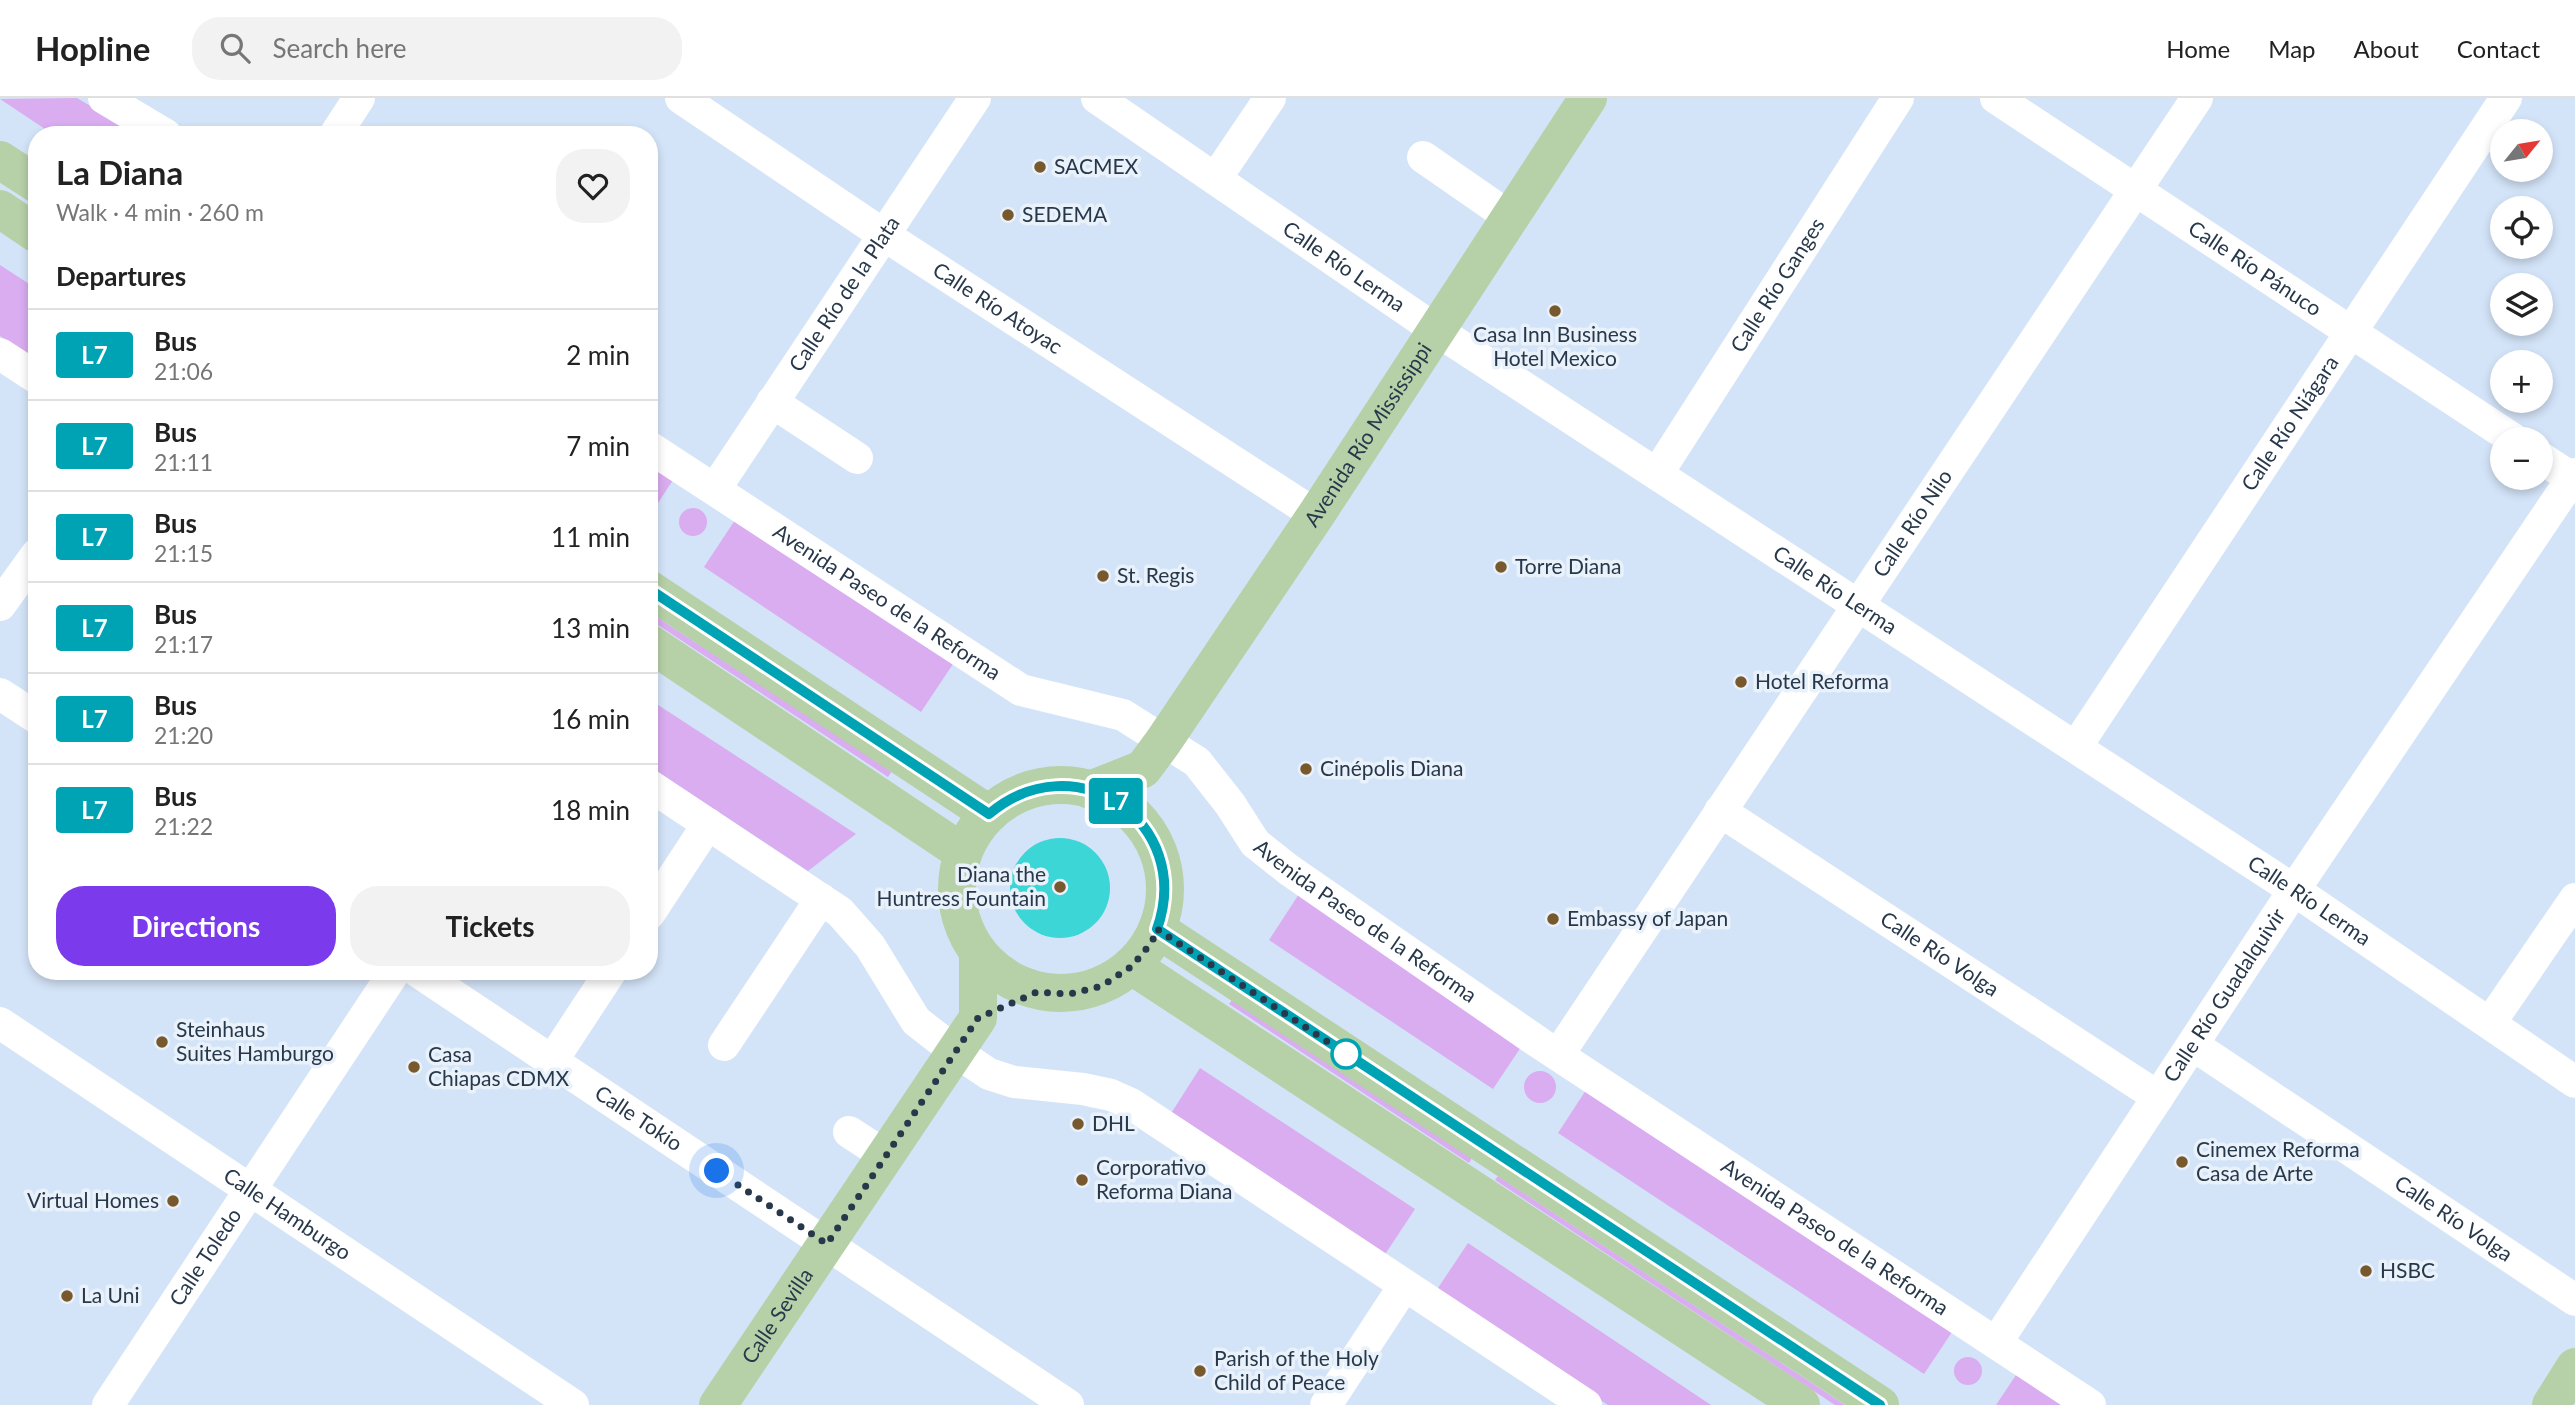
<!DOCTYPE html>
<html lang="en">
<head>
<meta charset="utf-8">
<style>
  :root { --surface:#fff; --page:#f2f2f2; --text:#222; --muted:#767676; --line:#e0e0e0; --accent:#7c3aed }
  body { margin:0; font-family:Lato,sans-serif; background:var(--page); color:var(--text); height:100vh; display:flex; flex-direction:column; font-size:26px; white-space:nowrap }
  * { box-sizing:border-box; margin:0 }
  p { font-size:23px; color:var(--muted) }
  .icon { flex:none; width:38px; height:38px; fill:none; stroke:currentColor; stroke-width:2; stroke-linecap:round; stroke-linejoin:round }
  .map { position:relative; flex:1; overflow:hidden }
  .side { position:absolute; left:28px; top:28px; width:630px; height:854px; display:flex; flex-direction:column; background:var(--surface); border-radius:28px; box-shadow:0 4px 10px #0003 }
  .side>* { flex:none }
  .badge { padding:0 14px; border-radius:5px; font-size:24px; line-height:46px }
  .needle { width:46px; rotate:60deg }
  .controls { position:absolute; left:2490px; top:21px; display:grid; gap:14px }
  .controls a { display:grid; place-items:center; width:63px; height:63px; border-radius:50%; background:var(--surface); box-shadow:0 4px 10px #0003; font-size:35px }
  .you { position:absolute; width:35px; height:35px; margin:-18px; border:5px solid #fff; border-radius:50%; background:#1a73e8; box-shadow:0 0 0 10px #1a73e833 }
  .map>.badge { position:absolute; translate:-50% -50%; box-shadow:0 0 0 4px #fff }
  h2 { padding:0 28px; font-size:26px; line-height:63px }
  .round { display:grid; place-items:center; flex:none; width:74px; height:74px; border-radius:28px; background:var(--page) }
  .overview { display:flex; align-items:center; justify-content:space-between; height:119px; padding:0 28px }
  h1 { font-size:33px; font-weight:700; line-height:52px }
  .button { display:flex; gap:14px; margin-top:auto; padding:14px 28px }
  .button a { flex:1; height:80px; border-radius:28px; background:var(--accent); color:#fff; font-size:28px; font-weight:700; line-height:80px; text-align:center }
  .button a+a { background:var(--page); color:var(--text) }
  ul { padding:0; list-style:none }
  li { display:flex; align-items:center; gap:21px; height:91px; padding:0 28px; border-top:2px solid var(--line) }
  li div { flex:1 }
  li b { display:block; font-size:26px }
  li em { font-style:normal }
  li .badge { min-width:77px; font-weight:700; text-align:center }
  header { display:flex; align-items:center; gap:42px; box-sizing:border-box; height:98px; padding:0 35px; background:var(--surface); border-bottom:2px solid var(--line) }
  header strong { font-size:33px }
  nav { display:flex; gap:38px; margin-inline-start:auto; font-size:24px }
  .search { width:490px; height:63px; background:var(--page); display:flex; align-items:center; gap:18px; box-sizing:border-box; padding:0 24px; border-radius:28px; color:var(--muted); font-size:26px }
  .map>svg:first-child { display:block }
  .green { fill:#daacf0 }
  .water { fill:#3bd6d5 }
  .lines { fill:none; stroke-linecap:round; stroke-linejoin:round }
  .minor { stroke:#fff; stroke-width:32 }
  .major { stroke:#b6d0a7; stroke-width:38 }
  .line-casing { stroke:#fff; stroke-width:16 }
  .line { stroke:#00a3b4; stroke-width:10 }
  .walk { stroke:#28384b; stroke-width:7; stroke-dasharray:0 12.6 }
  .poi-dot { fill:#78592e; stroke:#e9f1fb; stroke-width:2.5 }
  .stop-dot { fill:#fff; stroke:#00a3b4; stroke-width:3.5 }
  .labels { text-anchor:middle; stroke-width:7; stroke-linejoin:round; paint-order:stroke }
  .poi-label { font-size:21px; fill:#28384b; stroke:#e9f1fb; text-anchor:start }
  .street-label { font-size:21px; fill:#28384b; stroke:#e9f1fb }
</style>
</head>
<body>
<header>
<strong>Hopline</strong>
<div class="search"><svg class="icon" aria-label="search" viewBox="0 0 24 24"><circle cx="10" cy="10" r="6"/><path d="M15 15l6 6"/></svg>Search here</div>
<nav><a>Home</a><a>Map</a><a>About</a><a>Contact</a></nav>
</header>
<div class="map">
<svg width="2575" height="1307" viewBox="0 0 2575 1307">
  <rect width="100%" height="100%" fill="#d4e4f8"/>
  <!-- green -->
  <path class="green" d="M77 0 139 37H54L0 1Z
    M0 167 37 191V262L0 238Z
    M649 366 673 382 649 419Z
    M679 424a14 14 0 1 1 28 0a14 14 0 1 1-28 0Z
    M735 422 953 566 921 614 704 469Z
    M649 514 892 673 888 679 649 521Z
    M649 601 856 736 808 773 649 668Z
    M1299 796 1523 946 1493 991 1269 842Z
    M1232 902 1472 1060 1469 1065 1229 906Z
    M1200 970 1415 1111 1384 1158 1170 1017Z
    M1524 989a16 16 0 1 1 32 0a16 16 0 1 1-32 0Z
    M1588 989 1954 1231 1924 1276 1558 1035Z
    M1498 1078 1845 1307H1835L1495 1082Z
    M1468 1145 1711 1307H1608L1436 1193Z
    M1954 1273a14 14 0 1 1 28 0a14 14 0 1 1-28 0Z
    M2018 1274 2066 1307H1996Z"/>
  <!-- water -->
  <path class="water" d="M1010 790a50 50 0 1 1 100 0a50 50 0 1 1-100 0Z"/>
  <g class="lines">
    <!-- minor -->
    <g class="minor">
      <path d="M104 0 166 37"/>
      <path id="s1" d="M681 0 884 137 1316 417"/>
      <path id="s2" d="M1097 0 1436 232 2294 792 2575 984"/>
      <path id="s3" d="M1996 0 2513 341"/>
      <path d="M335 37 359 0"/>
      <path d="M1423 59 1511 120"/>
      <path d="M1216 80 1270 0"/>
      <path d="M0 256 37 280"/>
      <path d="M772 304 857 360"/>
      <path id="s4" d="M649 349 1021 592 1123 617 1197 664 1230 706 1255 745 1289 772 1538 944 2090 1307"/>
      <path d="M2541 360 2575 382"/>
      <path id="s5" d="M1657 376 1898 0"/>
      <path id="s6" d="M715 391 975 0"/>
      <path d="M0 507 37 456"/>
      <path d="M0 596 37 620"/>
      <path id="s7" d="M2076 649 2506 0"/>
      <path d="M649 687 840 814 870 848 916 923 956 954 989 976 1014 984 1083 991 1111 997 1131 1006 1586 1307"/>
      <path id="s8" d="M1720 713 2158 999"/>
      <path d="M649 816 708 726"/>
      <path id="s9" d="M417 873 1068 1307"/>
      <path id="s10" d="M0 925 573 1307"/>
      <path d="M2490 925 2575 801"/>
      <path d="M724 947 821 801"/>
      <path id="s11" d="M2193 947 2575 1202"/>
      <path id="s12" d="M1558 957 2197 0"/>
      <path d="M552 963 611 873"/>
      <path d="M849 1034 886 1058"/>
      <path id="s13" d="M1996 1245 2294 792 2575 376"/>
      <path id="s14" d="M108 1307 395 873"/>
      <path d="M1326 1307 1404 1188"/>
    </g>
    <!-- major -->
    <g class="major">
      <path d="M0 62 37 86"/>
      <path d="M0 111 37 136"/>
      <path d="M649 491 989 716"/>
      <path d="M649 545 962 754"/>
      <circle cx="1061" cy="791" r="104"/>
      <path id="s15" d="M1090 692 1143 671 1163 644 1316 417 1588 0"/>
      <path d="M1157 831 1880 1307"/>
      <path d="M1132 868 1801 1307"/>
      <path id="s16" d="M718 1307 978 920V855"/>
      <path d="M2551 1307 2575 1269"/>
    </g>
  </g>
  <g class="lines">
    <!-- line casing -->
    <g class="line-casing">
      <path id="line" d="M649 491 989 716C1075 643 1195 724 1157 831L1880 1307"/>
    </g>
    <!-- line -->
    <use href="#line" class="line"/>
    <!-- walk -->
    <path class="walk" d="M717 1073 827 1146 978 920 1037 894 1070 896 1102 888 1132 868 1152 844 1157 831 1346 956"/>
  </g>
  <!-- markers -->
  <g class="poi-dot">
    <circle cx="1040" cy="69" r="7"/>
    <circle cx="1008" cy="117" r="7"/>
    <circle cx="1555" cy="213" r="7"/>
    <circle cx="1501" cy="469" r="7"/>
    <circle cx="1103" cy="478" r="7"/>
    <circle cx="1741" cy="584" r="7"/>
    <circle cx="1306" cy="671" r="7"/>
    <circle cx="1060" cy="789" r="7"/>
    <circle cx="1553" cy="821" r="7"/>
    <circle cx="162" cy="944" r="7"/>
    <circle cx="414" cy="969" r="7"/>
    <circle cx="1078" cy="1026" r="7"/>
    <circle cx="2182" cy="1064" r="7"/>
    <circle cx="1082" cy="1082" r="7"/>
    <circle cx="173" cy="1103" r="7"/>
    <circle cx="2366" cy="1173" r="7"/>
    <circle cx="67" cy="1198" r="7"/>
    <circle cx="1200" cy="1273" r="7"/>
  </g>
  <circle class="stop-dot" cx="1346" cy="956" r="14"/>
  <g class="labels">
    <!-- poi labels -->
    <g class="poi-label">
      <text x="1054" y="76">SACMEX</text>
      <text x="1022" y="124">SEDEMA</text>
      <text x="1555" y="244" text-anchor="middle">Casa Inn Business<tspan x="1555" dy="24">Hotel Mexico</tspan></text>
      <text x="1515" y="476">Torre Diana</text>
      <text x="1117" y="485">St. Regis</text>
      <text x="1755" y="591">Hotel Reforma</text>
      <text x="1320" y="678">Cinépolis Diana</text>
      <text x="1046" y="784" text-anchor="end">Diana the<tspan x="1046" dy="24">Huntress Fountain</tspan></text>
      <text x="1567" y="828">Embassy of Japan</text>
      <text x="176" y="939">Steinhaus<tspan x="176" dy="24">Suites Hamburgo</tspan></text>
      <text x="428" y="964">Casa<tspan x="428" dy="24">Chiapas CDMX</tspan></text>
      <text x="1092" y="1033">DHL</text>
      <text x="2196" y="1059">Cinemex Reforma<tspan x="2196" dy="24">Casa de Arte</tspan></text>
      <text x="1096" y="1077">Corporativo<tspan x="1096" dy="24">Reforma Diana</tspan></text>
      <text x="159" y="1110" text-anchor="end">Virtual Homes</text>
      <text x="2380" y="1180">HSBC</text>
      <text x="81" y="1205">La Uni</text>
      <text x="1214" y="1268">Parish of the Holy<tspan x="1214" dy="24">Child of Peace</tspan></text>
    </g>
    <!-- street labels -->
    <g class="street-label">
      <text dy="7" stroke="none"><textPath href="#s2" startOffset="299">Calle Río Lerma</textPath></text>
      <text dy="7" stroke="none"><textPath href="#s3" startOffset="310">Calle Río Pánuco</textPath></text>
      <text dy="7" stroke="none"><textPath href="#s5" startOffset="224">Calle Río Ganges</textPath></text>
      <text dy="7" stroke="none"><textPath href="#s6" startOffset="234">Calle Río de la Plata</textPath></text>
      <text dy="7" stroke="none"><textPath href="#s1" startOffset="380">Calle Río Atoyac</textPath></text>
      <text dy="7" stroke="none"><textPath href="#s7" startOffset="388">Calle Río Niágara</textPath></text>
      <text dy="7" stroke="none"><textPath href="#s15" startOffset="460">Avenida Río Mississippi</textPath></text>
      <text dy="7" stroke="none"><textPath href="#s12" startOffset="639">Calle Río Nilo</textPath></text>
      <text dy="7" stroke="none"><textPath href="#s2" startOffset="887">Calle Río Lerma</textPath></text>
      <text dy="7" stroke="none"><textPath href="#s4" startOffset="284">Avenida Paseo de la Reforma</textPath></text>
      <text dy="7" stroke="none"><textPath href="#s2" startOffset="1454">Calle Río Lerma</textPath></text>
      <text dy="7" stroke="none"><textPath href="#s4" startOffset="872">Avenida Paseo de la Reforma</textPath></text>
      <text dy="7" stroke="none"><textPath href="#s8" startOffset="262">Calle Río Volga</textPath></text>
      <text dy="7" stroke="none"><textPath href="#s13" startOffset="416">Calle Río Guadalquivir</textPath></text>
      <text dy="7" stroke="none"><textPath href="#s9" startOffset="266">Calle Tokio</textPath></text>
      <text dy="7" stroke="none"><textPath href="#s10" startOffset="345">Calle Hamburgo</textPath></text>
      <text dy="7" stroke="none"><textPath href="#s11" startOffset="313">Calle Río Volga</textPath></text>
      <text dy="7" stroke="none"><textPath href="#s4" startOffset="1438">Avenida Paseo de la Reforma</textPath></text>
      <text dy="7" stroke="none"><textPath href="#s14" startOffset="177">Calle Toledo</textPath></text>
      <text dy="7" stroke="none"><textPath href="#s16" startOffset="107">Calle Sevilla</textPath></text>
    </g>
  </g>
</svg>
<div class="controls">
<a><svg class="needle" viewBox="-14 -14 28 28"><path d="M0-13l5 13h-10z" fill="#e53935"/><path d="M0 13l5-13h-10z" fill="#767676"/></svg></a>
<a><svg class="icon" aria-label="locate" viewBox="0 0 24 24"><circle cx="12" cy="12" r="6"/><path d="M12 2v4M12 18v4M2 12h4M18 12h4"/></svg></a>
<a><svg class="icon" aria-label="layers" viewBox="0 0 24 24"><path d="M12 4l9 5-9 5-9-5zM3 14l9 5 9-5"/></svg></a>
<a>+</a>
<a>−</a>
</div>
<div class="you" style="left:717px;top:1073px"></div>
<b class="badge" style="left:1116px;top:703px;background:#00a3b4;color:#fff">L7</b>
<section class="side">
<div class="overview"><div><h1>La Diana</h1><p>Walk · 4 min · 260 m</p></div><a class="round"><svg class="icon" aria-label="heart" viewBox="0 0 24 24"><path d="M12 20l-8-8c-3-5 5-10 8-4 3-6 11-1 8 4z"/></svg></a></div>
<h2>Departures</h2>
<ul>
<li><span class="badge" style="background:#00a3b4;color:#fff">L7</span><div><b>Bus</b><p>21:06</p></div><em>2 min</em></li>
<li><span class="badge" style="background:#00a3b4;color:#fff">L7</span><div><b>Bus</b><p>21:11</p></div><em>7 min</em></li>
<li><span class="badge" style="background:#00a3b4;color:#fff">L7</span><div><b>Bus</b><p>21:15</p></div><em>11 min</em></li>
<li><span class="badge" style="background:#00a3b4;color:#fff">L7</span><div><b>Bus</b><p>21:17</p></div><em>13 min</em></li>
<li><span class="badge" style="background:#00a3b4;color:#fff">L7</span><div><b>Bus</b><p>21:20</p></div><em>16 min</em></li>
<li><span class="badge" style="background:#00a3b4;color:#fff">L7</span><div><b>Bus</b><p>21:22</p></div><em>18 min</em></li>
</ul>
<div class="button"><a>Directions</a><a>Tickets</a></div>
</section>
</div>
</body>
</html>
